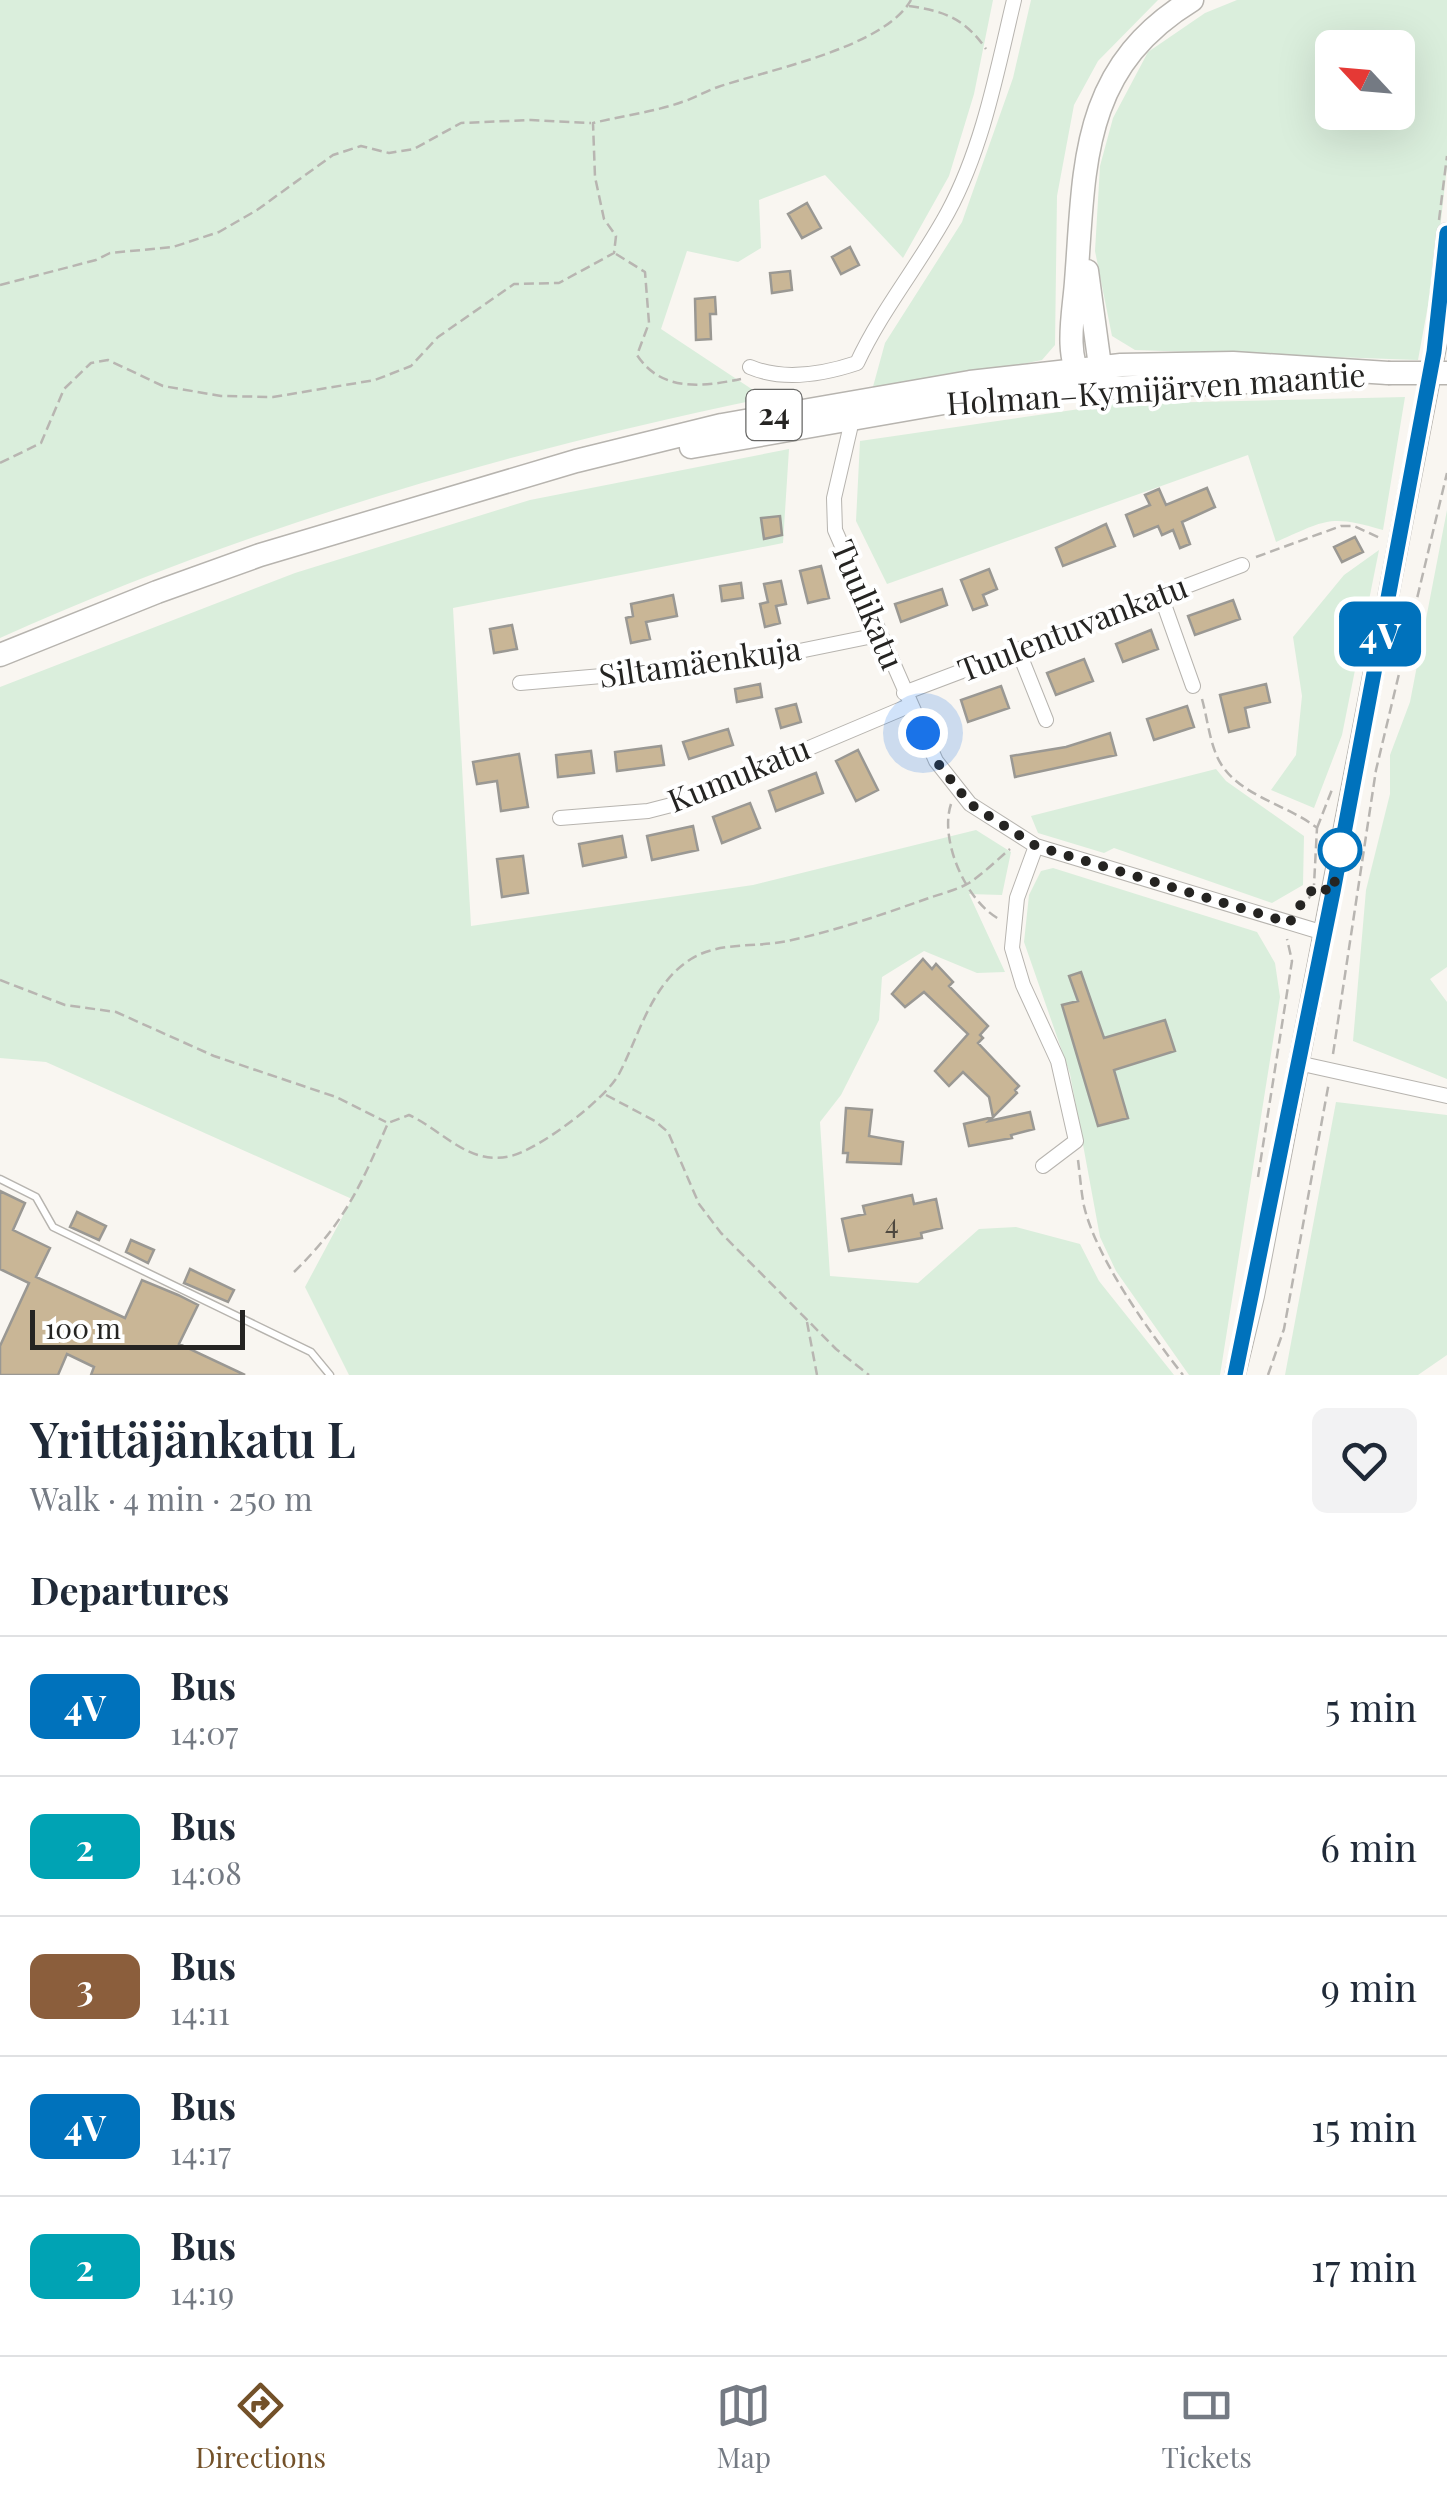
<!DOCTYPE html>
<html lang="en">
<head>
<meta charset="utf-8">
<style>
  :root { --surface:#fff; --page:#f2f2f3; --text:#1f2937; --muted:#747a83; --line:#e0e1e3; --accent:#735129 }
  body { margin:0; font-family:"Playfair Display",serif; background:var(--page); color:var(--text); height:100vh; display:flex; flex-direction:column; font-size:38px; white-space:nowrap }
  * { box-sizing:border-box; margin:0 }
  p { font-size:32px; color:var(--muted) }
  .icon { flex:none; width:55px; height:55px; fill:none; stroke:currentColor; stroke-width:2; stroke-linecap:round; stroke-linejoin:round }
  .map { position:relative; height:1375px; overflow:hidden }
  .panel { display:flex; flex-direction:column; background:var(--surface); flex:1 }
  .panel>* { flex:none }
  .badge { padding:0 20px; border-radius:15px; font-size:35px; line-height:65px }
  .needle { width:65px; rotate:296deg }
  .controls { position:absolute; left:1315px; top:30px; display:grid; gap:20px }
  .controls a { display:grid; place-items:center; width:100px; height:100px; border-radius:15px; background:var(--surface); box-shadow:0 10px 40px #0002; font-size:50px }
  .scale { position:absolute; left:30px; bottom:25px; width:215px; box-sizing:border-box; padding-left:10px; border:5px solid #252422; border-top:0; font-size:28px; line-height:35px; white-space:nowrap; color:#252422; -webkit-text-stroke:8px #fff; paint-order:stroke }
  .you { position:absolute; width:50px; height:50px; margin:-25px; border:8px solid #fff; border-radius:50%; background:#1a73e8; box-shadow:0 0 0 15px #1a73e833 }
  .map>.badge { position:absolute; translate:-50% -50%; box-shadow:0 0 0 5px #fff }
  h2 { padding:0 30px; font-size:38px; line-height:90px }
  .round { display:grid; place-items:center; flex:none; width:105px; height:105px; border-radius:15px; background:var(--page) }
  .summary { display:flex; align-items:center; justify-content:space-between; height:170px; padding:0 30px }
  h1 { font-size:48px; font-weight:600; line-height:75px }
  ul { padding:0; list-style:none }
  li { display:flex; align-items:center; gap:30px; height:140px; padding:0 30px; border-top:2px solid var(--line) }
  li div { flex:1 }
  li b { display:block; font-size:38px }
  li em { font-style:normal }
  li .badge { min-width:110px; font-weight:700; text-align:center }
  .dock { display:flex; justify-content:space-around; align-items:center; height:140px; border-top:2px solid var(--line); background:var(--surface); font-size:28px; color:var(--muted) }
  .dock a { display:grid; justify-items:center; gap:5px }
  .dock .selected { color:var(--accent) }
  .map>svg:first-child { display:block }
  .green { fill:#daeedc; fill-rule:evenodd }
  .building { fill:#c9b696; stroke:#9a9893; stroke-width:2.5 }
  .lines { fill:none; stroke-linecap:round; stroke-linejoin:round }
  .service-casing { stroke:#b7b4af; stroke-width:9 }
  .minor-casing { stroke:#b7b4af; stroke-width:16 }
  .secondary-casing { stroke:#b7b4af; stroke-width:22 }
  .trunk-casing { stroke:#b7b4af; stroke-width:25 }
  .path { stroke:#b8b5b1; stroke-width:2.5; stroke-dasharray:10 5; stroke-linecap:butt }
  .service { stroke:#fff; stroke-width:6 }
  .minor { stroke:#fff; stroke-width:14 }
  .secondary { stroke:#fff; stroke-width:20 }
  .trunk { stroke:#fff; stroke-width:22 }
  .trunk-bridge-casing { stroke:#b7b4af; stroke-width:25; stroke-linecap:butt }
  .trunk-bridge { stroke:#fff; stroke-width:22 }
  .line-casing { stroke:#fff; stroke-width:22 }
  .line { stroke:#0072bc; stroke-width:15 }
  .walk { stroke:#252422; stroke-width:10; stroke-dasharray:0 18 }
  .stop-dot { fill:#fff; stroke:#0072bc; stroke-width:5 }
  .labels { text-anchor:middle; stroke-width:8; stroke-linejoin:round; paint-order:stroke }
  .number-label { font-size:28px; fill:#4e483f }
  .shield { fill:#fff; stroke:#666664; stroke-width:2.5 }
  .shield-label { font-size:30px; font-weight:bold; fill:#252422 }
  .street-label { font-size:32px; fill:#252422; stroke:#fff }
</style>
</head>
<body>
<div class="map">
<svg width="1447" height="1375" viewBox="0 0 1447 1375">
  <rect width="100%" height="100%" fill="#f9f6f1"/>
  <!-- green -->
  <path class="green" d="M0 0H993L974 94 949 176 903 258 825 175 759 200 761 248 738 262 687 251 661 329 765 398C503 452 244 528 0 638Z
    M1031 0H1158L1098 61 1074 105 1057 196 1055 345 1042 360 871 394 885 343 962 222 1013 78Z
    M1237 0H1447V166L1437 256 1418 360 1135 350 1112 336 1095 251 1100 166 1113 118 1148 52 1205 13ZM1332 48H1398V112H1332Z
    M1405 397 1383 530C1329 514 1326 520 1276 542L1248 455 887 584 856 521 860 441 1114 404Z
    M789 449 783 543 453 608 471 926 753 885 976 830 1011 852 1002 895 969 894 1005 972 977 973 924 951 882 977 879 1020 841 1095 820 1122 830 1276 918 1283 979 1229 1016 1227 1080 1244 1099 1281 1174 1375H349L305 1287 352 1199 46 1062 0 1058V687L295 573 530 500Z
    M1447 510V967L1430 979 1447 1002V1079L1353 1041 1366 890 1390 794V755L1410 702Z
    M1379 550 1342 735 1314 808 1271 790 1296 755 1302 696 1293 637 1344 575Z
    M1216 769 1226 781 1304 836 1303 885 1272 903 1114 848 1104 853 1038 833 1031 816Z
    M1053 868 1257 932 1275 963 1280 997 1220 1375H1189L1116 1271 1100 1237 1070 1074 1024 942 1029 895 1041 871Z
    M1336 1102 1447 1115V1355L1418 1375H1285Z"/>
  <!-- building -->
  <path class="building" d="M807 203 821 228 802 238 788 214Z
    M850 247 859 265 841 274 832 257Z
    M790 271 792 290 772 293 770 273Z
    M715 297 716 314H710L711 339 696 340 695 299Z
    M1207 488 1215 507 1182 522 1190 544 1180 548 1173 530 1162 535 1158 526 1134 536 1126 515 1150 505 1145 495 1159 489 1166 505Z
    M780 516 782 535 764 539 761 518Z
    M1106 524 1115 546 1063 566 1056 548Z
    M1355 537 1363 552 1342 562 1334 547Z
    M821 566 829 598 808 603 800 571Z
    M989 569 997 589 983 595 987 605 973 610 961 580Z
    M781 581 786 604 776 606 780 623 765 627 760 604 768 602 764 584Z
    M741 583 743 598 722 601 720 586Z
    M942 589 947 605 901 622 895 604Z
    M673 595 677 616 646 622 650 639 631 643 626 618 633 616 631 604Z
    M1233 600 1240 619 1195 635 1188 616Z
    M512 625 517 649 494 653 490 629Z
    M1151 630 1158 649 1123 662 1116 644Z
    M1084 659 1093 681 1056 695 1047 673Z
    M760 684 762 697 737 702 735 689Z
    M1266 684 1270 702 1245 708 1249 727 1229 732 1220 695Z
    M1001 686 1009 708 968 722 961 700Z
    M796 704 801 722 781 728 776 709Z
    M1187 706 1194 727 1154 740 1147 719Z
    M728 729 733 745 689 759 683 742Z
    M1110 733 1116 755 1015 777 1011 756 1066 747Z
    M661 746 664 765 617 771 615 752Z
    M858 750 878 790 856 801 836 761Z
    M591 751 594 773 558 777 556 755Z
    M519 754 528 807 501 811 497 781 477 784 473 762Z
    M816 773 823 793 776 811 769 791Z
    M750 803 760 828 722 843 713 817Z
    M693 826 698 850 652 860 647 836Z
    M622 836 626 857 583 866 579 844Z
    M523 856 528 893 502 897 497 859Z
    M923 959 932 969 936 964 953 982 949 986 988 1026 980 1035 983 1038 978 1043 1019 1086 1015 1090 1017 1093 989 1121 1030 1112 1034 1129 1011 1135 1012 1138 969 1146 964 1124 993 1117 989 1097 963 1072 949 1086 935 1071 968 1034 924 992 905 1007 892 994Z
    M1081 972 1104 1038 1165 1020 1175 1051 1114 1070 1128 1118 1098 1126 1062 1005 1078 1001 1069 976Z
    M846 1108 872 1110 869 1136 903 1142 901 1164 847 1162 848 1153H843Z
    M0 1191 25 1203 13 1230 50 1248 36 1277 125 1318 142 1280 178 1295 198 1305 179 1344 245 1375H91L94 1367 67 1354 58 1375H0V1346L29 1283 0 1269Z
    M912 1195 914 1204 936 1199 942 1228 921 1233 922 1238 849 1251 842 1219 865 1214 863 1206Z
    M77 1212 106 1226 99 1240 70 1227Z
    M131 1240 154 1250 148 1263 126 1252Z
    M190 1269 234 1290 228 1302 184 1283Z"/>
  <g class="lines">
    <!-- service casing -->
    <g class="service-casing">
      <path id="service" d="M0 1179 36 1197 53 1227 311 1352 330 1375"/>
    </g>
    <!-- minor casing -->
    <g class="minor-casing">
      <path id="minor" d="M750 367C783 381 824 374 857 363 882 309 920 264 948 212 983 147 997 71 1014 0
        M850 429 834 498 835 530 936 761 970 804 1036 846 1324 933
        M1161 596 1193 686
        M1018 650 1046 720
        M520 683 731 665 878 635
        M904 693 1242 565
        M560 818 648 811 679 803 911 705
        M1036 846 1017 898 1012 948 1023 985 1058 1061 1076 1141 1043 1166
        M1298 1063 1447 1096"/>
    </g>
    <!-- secondary casing -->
    <g class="secondary-casing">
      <path id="secondary" d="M1440 300 1447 233
        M1235 1375 1254 1296 1447 290"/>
    </g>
    <!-- trunk casing -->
    <g class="trunk-casing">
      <path id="trunk" d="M1087 271 1100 366 1098 378
        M1082 380C1064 356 1074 311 1076 282 1085 167 1079 69 1192 0
        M691 447 955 401 1040 391 1294 380
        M0 655 157 592 260 555 576 461 722 425 970 382 1121 365 1233 363 1388 373"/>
    </g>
    <!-- path -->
    <path class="path" d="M909 6C945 11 965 19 986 49
      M1439 220 1447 156
      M616 254 645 272 649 323 637 355C661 392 702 387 741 379
      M0 285 96 260 110 253 173 247 219 232 257 210 333 155 361 146 389 153 414 149 461 123 531 120 591 123
      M0 463 41 443 64 389 91 363 108 360 163 386 221 396 273 397 375 380 411 366 438 337 514 284 559 283 614 253 616 236 604 219 595 177 593 123C622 116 654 112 682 102 695 98 706 91 718 87 767 70 884 48 911 0
      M1256 557 1341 526H1354L1380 538
      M1202 699C1207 717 1209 737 1216 754 1232 795 1286 803 1317 828L1314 885
      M951 804C939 840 966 901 999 919
      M1317 828 1333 787
      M1297 908 1309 898 1314 888
      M0 980 65 1005 116 1012 214 1056 336 1097 386 1122
      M1333 1054 1376 770 1447 473
      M606 1095 655 1121 668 1132 699 1204 721 1233 836 1349 869 1375
      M1078 1160C1080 1175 1081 1191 1084 1206 1096 1258 1150 1333 1183 1375
      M1258 1177 1292 961 1287 939
      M294 1272C345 1222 360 1187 388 1123L409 1115C444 1131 468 1166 511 1156 539 1149 605 1100 619 1074 639 1036 651 984 691 959 720 941 755 948 787 941 835 931 881 915 926 899 940 894 957 890 969 883 984 873 997 860 1010 849
      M807 1322 817 1375
      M1268 1375 1284 1329 1329 1082"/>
    <!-- service -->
    <use href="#service" class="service"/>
    <!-- minor -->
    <use href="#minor" class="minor"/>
    <!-- secondary -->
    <use href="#secondary" class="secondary"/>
    <!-- trunk -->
    <use href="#trunk" class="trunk"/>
    <!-- trunk-bridge casing -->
    <g class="trunk-bridge-casing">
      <path id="trunk-bridge" d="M1388 373H1447"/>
    </g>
    <!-- trunk-bridge -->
    <use href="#trunk-bridge" class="trunk-bridge"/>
  </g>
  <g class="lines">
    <!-- line casing -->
    <g class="line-casing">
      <path id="line" d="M1235 1375 1333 892 1434 352 1447 233"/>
    </g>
    <!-- line -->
    <use href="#line" class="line"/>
    <!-- walk -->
    <path class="walk" d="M923 733 936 761 970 804 1036 846 1290 923C1295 907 1307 901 1314 886L1333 892 1340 850"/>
  </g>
  <!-- markers -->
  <circle class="stop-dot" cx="1340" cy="850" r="20"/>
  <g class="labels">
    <!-- number labels -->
    <g class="number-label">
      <text x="892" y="1234">4</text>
    </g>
    <!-- shield labels -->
    <rect class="shield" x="746.5" y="390" width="55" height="50" rx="8"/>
    <g class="shield-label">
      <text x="774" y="425">24</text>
    </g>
    <!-- street labels -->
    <g class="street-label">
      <text transform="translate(1156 390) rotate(-4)" y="11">Holman–Kymijärven maantie</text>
      <text transform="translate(867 605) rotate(67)" y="11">Tuulikatu</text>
      <text transform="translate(1073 629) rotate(-21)" y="11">Tuulentuvankatu</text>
      <text transform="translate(700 663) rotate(-8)" y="11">Siltamäenkuja</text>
      <text transform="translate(739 775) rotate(-22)" y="11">Kumukatu</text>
    </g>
  </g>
</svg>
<div class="controls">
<a><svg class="needle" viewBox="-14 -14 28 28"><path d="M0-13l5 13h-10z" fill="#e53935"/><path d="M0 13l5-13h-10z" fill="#747a83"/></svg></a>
</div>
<div class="scale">100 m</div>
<div class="you" style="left:923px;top:733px"></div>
<b class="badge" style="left:1380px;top:634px;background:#0072bc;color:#fff">4V</b>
</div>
<section class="panel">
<div class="summary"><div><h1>Yrittäjänkatu L</h1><p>Walk · 4 min · 250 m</p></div><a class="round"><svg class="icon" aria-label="heart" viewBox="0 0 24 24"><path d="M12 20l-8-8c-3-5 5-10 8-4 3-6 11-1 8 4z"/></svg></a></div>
<h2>Departures</h2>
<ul>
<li><span class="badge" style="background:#0072bc;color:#fff">4V</span><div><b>Bus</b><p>14:07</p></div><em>5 min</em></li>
<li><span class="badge" style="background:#00a3b4;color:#fff">2</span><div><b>Bus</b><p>14:08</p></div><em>6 min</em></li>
<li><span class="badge" style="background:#8b5e3c;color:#fff">3</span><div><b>Bus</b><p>14:11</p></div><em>9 min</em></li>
<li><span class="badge" style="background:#0072bc;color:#fff">4V</span><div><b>Bus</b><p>14:17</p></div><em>15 min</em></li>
<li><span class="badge" style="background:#00a3b4;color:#fff">2</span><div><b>Bus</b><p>14:19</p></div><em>17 min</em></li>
</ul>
</section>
<nav class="dock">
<a class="selected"><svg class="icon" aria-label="directions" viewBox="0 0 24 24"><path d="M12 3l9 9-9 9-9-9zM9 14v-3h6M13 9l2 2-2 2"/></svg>Directions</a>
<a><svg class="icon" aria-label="map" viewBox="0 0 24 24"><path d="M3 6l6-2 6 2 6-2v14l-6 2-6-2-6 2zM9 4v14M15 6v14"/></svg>Map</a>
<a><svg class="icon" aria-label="tickets" viewBox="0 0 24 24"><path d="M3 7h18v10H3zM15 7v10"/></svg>Tickets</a>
</nav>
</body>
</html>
